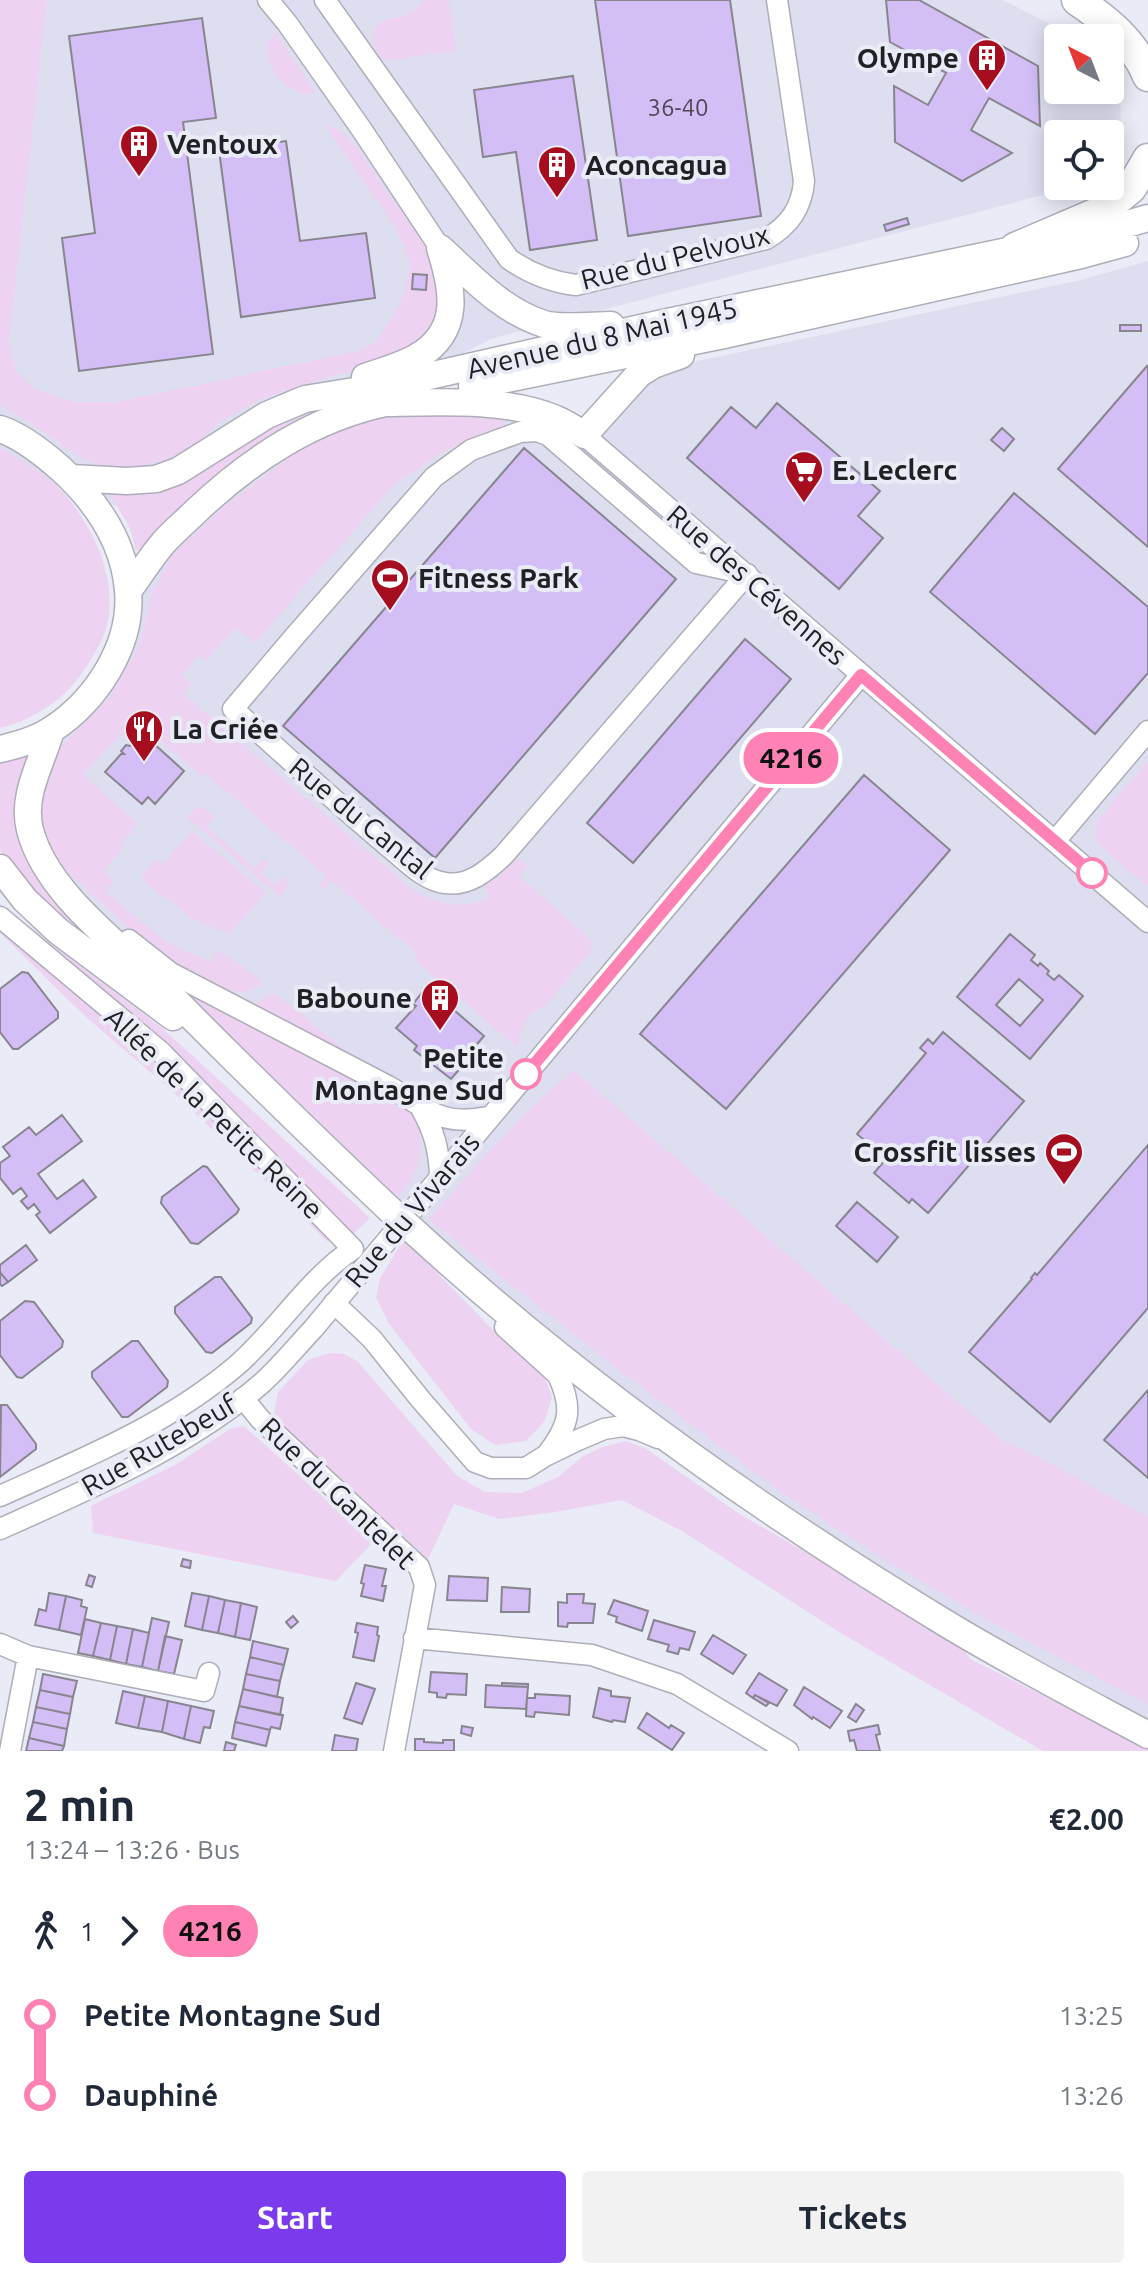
<!DOCTYPE html>
<html lang="en">
<head>
<meta charset="utf-8">
<style>
  :root { --surface:#fff; --page:#f2f2f3; --text:#1f2937; --muted:#747a83; --accent:#7c3aed }
  body { margin:0; font-family:Ubuntu,sans-serif; background:var(--page); color:var(--text); height:100vh; display:flex; flex-direction:column; font-size:30px; white-space:nowrap }
  * { box-sizing:border-box; margin:0 }
  p { font-size:26px; color:var(--muted) }
  .icon { flex:none; width:44px; height:44px; fill:none; stroke:currentColor; stroke-width:2; stroke-linecap:round; stroke-linejoin:round }
  .map { position:relative; height:1751px; overflow:hidden }
  .sheet { display:flex; flex-direction:column; background:var(--surface); flex:1 }
  .sheet>* { flex:none }
  .badge { padding:0 16px; border-radius:26px; font-size:28px; line-height:52px }
  .needle { width:52px; rotate:318deg }
  .buttons { position:absolute; left:1044px; top:24px; display:grid; gap:16px }
  .buttons a { display:grid; place-items:center; width:80px; height:80px; border-radius:8px; background:var(--surface); box-shadow:0 4px 20px #0003; font-size:40px }
  .map>.badge { position:absolute; translate:-50% -50%; box-shadow:0 0 0 4px #fff }
  .legs { display:flex; align-items:center; gap:12px; height:88px; padding:0 24px; font-size:26px }
  .legs p { margin-inline-start:auto }
  .overview { display:flex; align-items:center; justify-content:space-between; height:136px; padding:0 24px }
  h1 { font-size:44px; font-weight:600; line-height:60px }
  .action { display:flex; gap:16px; margin-top:auto; padding:16px 24px }
  .action a { flex:1; height:92px; border-radius:8px; background:var(--accent); color:#fff; font-size:32px; font-weight:600; line-height:92px; text-align:center }
  .action a+a { background:var(--page); color:var(--text) }
  ul { padding:0 24px; list-style:none }
  li { display:flex; align-items:center; gap:28px; height:80px; font-size:30px }
  li i { display:grid; place-items:center; width:12px; height:100%; margin:0 10px; background:currentColor }
  li i::after { content:''; width:20px; height:20px; margin:-10px; border:6px solid; border-radius:50%; background:var(--surface) }
  li p { margin-inline-start:auto }
  li:first-child i { background:linear-gradient(#0000 50%,currentColor 0) }
  li:last-child i { background:linear-gradient(currentColor 50%,#0000 0) }
  .map>svg:first-child { display:block }
  .built { fill:#dddff1 }
  .green { fill:#edd2f1 }
  .building { fill:#d3bef5; stroke:#88858f; stroke-width:2; fill-rule:evenodd }
  .lines { fill:none; stroke-linecap:round; stroke-linejoin:round }
  .minor-casing { stroke:#adaeb9; stroke-width:23 }
  .major-casing { stroke:#adaeb9; stroke-width:29 }
  .highway-casing { stroke:#adaeb9; stroke-width:33 }
  .minor { stroke:#fff; stroke-width:20 }
  .major { stroke:#fff; stroke-width:26 }
  .highway { stroke:#fff; stroke-width:30 }
  .major-bridge-casing { stroke:#adaeb9; stroke-width:29; stroke-linecap:butt }
  .major-bridge { stroke:#fff; stroke-width:26 }
  .line-1-casing { stroke:#fff; stroke-width:18 }
  .line-1 { stroke:#ff82b4; stroke-width:12 }
  .stop-1-dot { fill:#fff; stroke:#ff82b4; stroke-width:4 }
  .labels { text-anchor:middle; stroke-width:8; stroke-linejoin:round; paint-order:stroke }
  .number-label { font-size:24px; fill:#4e4859 }
  .poi-label { font-size:28px; font-weight:bold; fill:#212125; stroke:#e9ebf6; text-anchor:start }
  .street-label { font-size:28px; fill:#212125; stroke:#e9ebf6 }
  .stop-label { font-size:28px; font-weight:bold; fill:#212125; stroke:#e9ebf6; text-anchor:end }
</style>
</head>
<body>
<div class="map">
<svg width="1148" height="1751" viewBox="0 0 1148 1751">
  <rect width="100%" height="100%" fill="#e9ebf6"/>
  <!-- built -->
  <path class="built" d="M0 0H1003L1078 38H1058V90H1110V69L1121 83 1120 148 1110 161V134H1058V186H1077L491 339 145 516 0 466Z
    M1148 261V1731L946 1620 568 1355 160 988 49 858 57 734 84 710 134 593 170 545 283 448 360 415 471 408 570 431 641 381 679 365 1081 280Z"/>
  <!-- green -->
  <path class="green" d="M0 0H47L9 342 16 371 35 389 73 402H117L358 351 376 342 400 305 411 264 395 227 323 123 341 131 355 145 429 252 443 301 431 335 390 360 301 385 258 401 224 420 198 441 170 458 152 464 126 468 95 464 77 455 29 422 0 405Z
    M423 0H449L456 51 392 60 382 59C373 49 371 37 376 26 393 13 409 22 423 0Z
    M276 34 315 92 303 95C275 80 272 75 266 43Z
    M340 401 143 550H136L129 526 111 496 112 494C138 498 172 492 194 476 213 464 229 447 249 436 278 421 309 411 340 401Z
    M406 412 503 414V426L464 442 440 454 395 484 255 643 236 628 206 661 199 656 182 675 192 684 184 694 411 888C436 904 462 911 490 898L484 886 501 875 518 857 528 866 520 877 593 941 590 952 547 1004 531 1014 521 1030 518 1048 414 959 417 954 332 881 324 889 319 885 326 876 206 774 201 776 142 725 128 740 121 735 110 745 83 775 138 824 122 843 125 846 103 871 114 881 106 892 168 943 212 962 217 950 234 959 258 979 260 982 259 986 243 992 224 990 176 966 153 950 57 863 40 836 37 803 56 751 106 702 133 658 141 639 151 595 174 553 227 504 294 454 325 438 366 422Z
    M0 448C20 459 44 473 61 490 93 525 121 584 105 632 100 645 92 658 84 670 64 700 35 719 0 728Z
    M29 756 22 792 92 931 90 938 84 941 13 870 0 850V763Z
    M1148 761V887L1095 842 1096 822Z
    M200 807 204 808 215 817 207 827 255 868 264 859 269 863 261 873 275 885 285 876 288 887 280 897 187 817 195 809Z
    M192 831 266 893 230 934 191 918 142 880 143 874 156 859 163 864Z
    M0 904 162 1028 370 1218 350 1237 327 1241 170 1089 86 1017 0 933Z
    M167 976 392 1097 418 1117 425 1128 419 1134C421 1165 417 1173 399 1197L385 1185 378 1183Z
    M273 994 278 995 365 1066 252 1005Z
    M574 1070 1002 1440 1039 1457 1148 1517V1704L1000 1627 875 1554 771 1485 629 1378 428 1219 523 1115Z
    M404 1239 493 1330 545 1377 552 1398 544 1422 526 1441 495 1445 471 1429 389 1324 376 1298 380 1278Z
    M330 1353 344 1354 357 1361 457 1476 485 1492 522 1493 558 1477 582 1457 603 1447 625 1441 645 1448 741 1515 847 1576 963 1649 970 1659 1148 1748V1751H1043L839 1632 682 1531 622 1500 555 1512 500 1519 454 1504 428 1559 273 1418 278 1392 308 1360Z
    M244 1426 373 1542 336 1581 93 1533 91 1506 175 1465 230 1429Z"/>
  <!-- building -->
  <path class="building" d="M595 0H730L761 216 628 236Z
    M886 0H919L1038 66 1040 126 989 98 971 130 1012 153 962 181 895 142 894 86 928 105 946 73 890 42Z
    M202 18 216 118 183 122 213 354 79 371 62 238 95 233 69 36Z
    M573 76 597 240 530 250 516 152 483 157 474 90Z
    M286 141 300 241 366 233 375 298 241 317 219 150Z
    M907 218 909 224 886 231 884 225Z
    M413 274 427 275 426 290 412 289Z
    M1120 325H1141V331H1120Z
    M1147 366 1148 367V547L1058 469Z
    M777 403 880 491 858 516 883 538 839 589 687 458 731 407 756 428Z
    M1002 428 1014 439 1004 451 991 440Z
    M524 448 676 579 435 858 283 726Z
    M1014 493 1148 607V673L1095 734 930 592Z
    M745 639 791 679 633 863 587 823Z
    M142 733 184 771 155 804 148 797 142 804 105 772 121 754H124L121 751 126 745 130 746Z
    M864 775 950 850 726 1109 640 1034Z
    M1010 934 1035 955 1031 960 1038 966 1040 963 1049 971 1047 974 1054 980 1059 975 1083 996 1030 1059 957 997ZM1019 979 1043 1000 1020 1026 996 1005Z
    M22 972 28 973 58 1012V1018L18 1049H13L0 1032V989Z
    M424 990 452 1013 454 1010 484 1036 472 1050 468 1046 457 1058 464 1064 451 1079 414 1050 417 1046 396 1028 416 1006 413 1004Z
    M943 1032 1024 1101 928 1213 912 1199 909 1203 874 1173 886 1159 857 1134 926 1053 920 1048 928 1039 933 1044Z
    M62 1115 82 1141 38 1174 57 1199 83 1180 96 1197 50 1233 36 1215 40 1212 34 1204 28 1209 21 1201 27 1196 21 1188 13 1194 0 1178V1163L10 1156 3 1147 29 1127 36 1135Z
    M1148 1145V1308L1050 1422 969 1352 1032 1279 1031 1278 1035 1273 1037 1275Z
    M203 1166 207 1167 239 1209 237 1213 198 1244 191 1243 161 1203 162 1197Z
    M857 1202 898 1237 877 1262 836 1226Z
    M26 1245 37 1260 8 1282 0 1272V1265Z
    M0 1272 8 1282 2 1286 0 1284Z
    M215 1277H221L252 1318 251 1323 212 1353 206 1352 175 1313V1307Z
    M25 1301 34 1302 63 1341 62 1347 22 1378 17 1377 0 1355V1321Z
    M132 1341H138L168 1381 167 1387 128 1417H122L92 1377V1372Z
    M1148 1390V1478L1104 1440Z
    M1 1405H7L36 1444V1449L0 1477Z
    M183 1559 191 1561 190 1568 181 1566Z
    M365 1565 386 1569 382 1586H386L383 1601 361 1596 364 1584 361 1583Z
    M89 1575 95 1577 92 1587 86 1585Z
    M449 1576 488 1578 487 1601 447 1600Z
    M502 1587 530 1589 529 1612H501Z
    M49 1593 66 1596 59 1630 35 1625 39 1609 46 1611Z
    M192 1593 209 1596 202 1630 185 1626Z
    M567 1594H584L583 1603 595 1604 593 1623H568L567 1627 558 1626V1602L567 1603Z
    M66 1596 82 1600 81 1606 87 1608 81 1635 59 1630Z
    M209 1596 225 1600 218 1633 202 1630Z
    M225 1600 241 1603 235 1637 218 1633Z
    M614 1600 648 1611 642 1631 616 1622 617 1617 608 1614Z
    M241 1603 257 1607 250 1640 235 1637Z
    M293 1616 298 1622 291 1628 286 1622Z
    M152 1618 169 1622 158 1671 142 1667Z
    M85 1619 101 1623 93 1656 78 1653Z
    M654 1620 695 1632 689 1650 680 1648 678 1654 667 1651 669 1645 648 1639Z
    M101 1623 117 1626 110 1660 93 1656Z
    M357 1623 378 1627 377 1635 379 1636 374 1661 353 1657 358 1633 355 1632Z
    M117 1626 133 1629 126 1664 110 1660Z
    M133 1629 149 1633 142 1667 126 1664Z
    M713 1635 746 1655 733 1674 701 1654Z
    M165 1636 182 1640 174 1674 158 1671Z
    M253 1641 288 1649 284 1665 250 1657Z
    M250 1657 284 1665 280 1681 246 1674Z
    M431 1672 467 1674 466 1695 447 1694 446 1698 437 1697V1693L429 1692Z
    M759 1673 787 1690 777 1706 755 1695 753 1698 746 1693Z
    M43 1674 77 1681 73 1697 40 1690Z
    M246 1674 280 1681 277 1697 243 1689Z
    M356 1683 375 1689 362 1724 344 1718Z
    M502 1683 528 1684V1687L502 1686Z
    M486 1685 528 1687 526 1709 485 1707Z
    M804 1687 842 1711 830 1728 813 1717 812 1719 794 1705Z
    M599 1688 611 1691V1696L630 1698 625 1722 613 1720 612 1722 593 1717Z
    M243 1689 283 1698 280 1715 239 1706Z
    M40 1690 73 1697 70 1714 36 1707Z
    M123 1691 145 1696 138 1728 116 1723Z
    M535 1694 570 1696 569 1715 535 1712 534 1717 526 1716 527 1698H535Z
    M755 1695 769 1703 766 1706 753 1698Z
    M145 1696 168 1701 162 1732 138 1728Z
    M168 1701 191 1706 184 1739 162 1732Z
    M856 1704 864 1710 856 1722 848 1717Z
    M191 1706 214 1711 210 1728 204 1727 200 1743 184 1739Z
    M239 1706 283 1715 280 1729 271 1727 270 1730 235 1722Z
    M36 1707 70 1714 67 1729 33 1722Z
    M647 1713 669 1728 671 1725 684 1733 672 1750 638 1728Z
    M33 1722 67 1729 64 1746 29 1738Z
    M235 1722 270 1730 266 1746 232 1738Z
    M878 1725 880 1734 876 1735 880 1751H857L854 1740 850 1741 848 1731Z
    M462 1726 473 1728 471 1736 461 1733Z
    M335 1735 358 1739 356 1751H332Z
    M29 1738 64 1746 62 1751H26Z
    M415 1739H424V1742L443 1743V1740H454V1751H415Z
    M226 1742 236 1745 234 1751H224Z"/>
  <g class="lines">
    <!-- minor casing -->
    <g class="minor-casing">
      <path id="minor" d="M268 0 287 23 362 130 440 248
        M325 0 509 259C529 273 551 282 576 285L766 239C789 226 802 208 804 181L777 0
        M537 431 548 435 696 563 747 574 503 856C487 871 468 887 445 883 423 880 405 860 389 847 336 803 285 755 233 709L295 636 434 477 471 450 520 432Z
        M584 435 1148 922
        M1055 841 1148 731
        M0 917 161 1052 353 1249C307 1280 278 1330 236 1366 165 1426 84 1458 0 1496
        M129 940 171 973 388 1086C427 1108 439 1127 488 1117
        M421 1108C434 1131 439 1149 440 1176
        M334 1303 372 1339 421 1400 475 1462 491 1468H526L545 1456 578 1440 604 1429 623 1426 639 1430 658 1438
        M505 1327 558 1375C573 1408 570 1424 548 1453
        M243 1398 260 1419 419 1567 425 1585 394 1751
        M0 1529C88 1490 190 1446 262 1383 280 1367 296 1347 313 1329L861 675
        M414 1638 592 1655 677 1684 788 1751
        M0 1644 28 1656 204 1691 209 1673
        M10 1751 28 1656"/>
    </g>
    <!-- major casing -->
    <g class="major-casing">
      <path id="major" d="M440 248C471 276 502 311 544 324 559 329 594 325 611 325
        M365 377C382 371 402 366 417 357 462 331 453 289 440 248
        M472 386 724 335 1081 255 1125 243
        M386 403C438 402 508 398 556 419 566 423 575 429 584 435L639 374 653 365 681 355
        M0 429C22 436 44 454 61 469 96 501 124 542 128 590 133 645 96 701 51 730 36 740 18 745 0 749
        M71 478 127 481 156 479 178 471 267 415 305 399 385 386 663 323 1103 231 1148 218
        M128 591C140 575 151 557 164 542 174 531 185 522 195 512 251 459 314 417 390 402
        M51 730C42 763 21 795 30 830 46 893 120 945 165 990 238 1064 312 1136 387 1207
        M0 868 25 900 58 931 173 1017
        M417 1234C577 1381 756 1508 942 1621 1009 1662 1079 1698 1148 1735"/>
    </g>
    <!-- highway casing -->
    <g class="highway-casing">
      <path id="highway" d="M1077 0C1108 21 1134 42 1148 76
        M1015 248 1104 210 1131 188 1148 159"/>
    </g>
    <!-- minor -->
    <use href="#minor" class="minor"/>
    <!-- major -->
    <use href="#major" class="major"/>
    <!-- highway -->
    <use href="#highway" class="highway"/>
    <!-- major-bridge casing -->
    <g class="major-bridge-casing">
      <path id="major-bridge" d="M387 1207 417 1234"/>
    </g>
    <!-- major-bridge -->
    <use href="#major-bridge" class="major-bridge"/>
  </g>
  <g class="lines">
    <!-- line-1 casing -->
    <g class="line-1-casing">
      <path id="line-1" d="M526 1074 861 675 1092 873"/>
    </g>
    <!-- line-1 -->
    <use href="#line-1" class="line-1"/>
  </g>
  <!-- icons -->
  <defs>
    <g id="building-pin" transform="scale(2)"><path d="M0 17L-7.5 6A9.5 9.5 0 1 1 7.5 6Z" fill="#a60e1f" stroke="#e9ebf6"/><path d="M-4-6H4V6H1V3H-1V6H-4ZM-2.5-4.3h1.7v1.8h-1.7ZM.8-4.3h1.7v1.8H.8ZM-2.5-1h1.7V.8h-1.7ZM.8-1h1.7V.8H.8Z" fill="#fff"/></g>
    <g id="supermarket-pin" transform="scale(2)"><path d="M0 17L-7.5 6A9.5 9.5 0 1 1 7.5 6Z" fill="#a60e1f" stroke="#e9ebf6"/><path d="M-6-5.5h2.5l.6 2H6L4.5 2H-2.5L-4.4-4H-6ZM-1.5 3.2a1.3 1.3 0 1 0 .1 0ZM3 3.2a1.3 1.3 0 1 0 .1 0Z" fill="#fff"/></g>
    <g id="stadium-pin" transform="scale(2)"><path d="M0 17L-7.5 6A9.5 9.5 0 1 1 7.5 6Z" fill="#a60e1f" stroke="#e9ebf6"/><path d="M0-5a6.5 5 0 1 0 0 10a6.5 5 0 1 0 0-10ZM-3.5-1.8h7v3.6h-7Z" fill="#fff"/></g>
    <g id="restaurant-pin" transform="scale(2)"><path d="M0 17L-7.5 6A9.5 9.5 0 1 1 7.5 6Z" fill="#a60e1f" stroke="#e9ebf6"/><path d="M-5-6h1v4h1v-4h1v4h1v-4h1v5L-1.5 .5V6h-2V.5L-5-1ZM5-6V6H3V1.5H1.5Q1.5-4 5-6Z" fill="#fff"/></g>
  </defs>
  <g fill-rule="evenodd">
    <use href="#building-pin" x="987" y="58"/>
    <use href="#building-pin" x="139" y="144"/>
    <use href="#building-pin" x="557" y="165"/>
    <use href="#supermarket-pin" x="804" y="470"/>
    <use href="#stadium-pin" x="390" y="578"/>
    <use href="#restaurant-pin" x="144" y="729"/>
    <use href="#building-pin" x="440" y="998"/>
    <use href="#stadium-pin" x="1064" y="1152"/>
  </g>
  <!-- markers -->
  <g class="stop-1-dot">
    <circle cx="1092" cy="873" r="14"/>
    <circle cx="526" cy="1074" r="14"/>
  </g>
  <g class="labels">
    <!-- number labels -->
    <g class="number-label">
      <text x="678" y="116">36-40</text>
    </g>
    <!-- poi labels -->
    <g class="poi-label">
      <text x="959" y="68" text-anchor="end">Olympe</text>
      <text x="167" y="154">Ventoux</text>
      <text x="585" y="175">Aconcagua</text>
      <text x="832" y="480">E. Leclerc</text>
      <text x="418" y="588">Fitness Park</text>
      <text x="172" y="739">La Criée</text>
      <text x="412" y="1008" text-anchor="end">Baboune</text>
      <text x="1036" y="1162" text-anchor="end">Crossfit lisses</text>
    </g>
    <!-- street labels -->
    <g class="street-label">
      <text transform="translate(675 257) rotate(-14)" y="10">Rue du Pelvoux</text>
      <text transform="translate(602 338) rotate(-13)" y="10">Avenue du 8 Mai 1945</text>
      <text transform="translate(757 585) rotate(41)" y="10">Rue des Cévennes</text>
      <text transform="translate(361 818) rotate(39)" y="10">Rue du Cantal</text>
      <text transform="translate(214 1113) rotate(44)" y="10">Allée de la Petite Reine</text>
      <text transform="translate(412 1210) rotate(-50)" y="10">Rue du Vivarais</text>
      <text transform="translate(159 1445) rotate(-30)" y="10">Rue Rutebeuf</text>
      <text transform="translate(338 1493) rotate(44)" y="10">Rue du Gantelet</text>
    </g>
    <!-- stop labels -->
    <g class="stop-label">
      <text x="504" y="1068">Petite<tspan x="504" dy="32">Montagne Sud</tspan></text>
    </g>
  </g>
</svg>
<div class="buttons">
<a><svg class="needle" viewBox="-14 -14 28 28"><path d="M0-13l5 13h-10z" fill="#e53935"/><path d="M0 13l5-13h-10z" fill="#747a83"/></svg></a>
<a><svg class="icon" aria-label="locate" viewBox="0 0 24 24"><circle cx="12" cy="12" r="6"/><path d="M12 2v4M12 18v4M2 12h4M18 12h4"/></svg></a>
</div>
<b class="badge" style="left:791px;top:758px;background:#ff82b4;color:#111">4216</b>
</div>
<section class="sheet">
<div class="overview"><div><h1>2 min</h1><p>13:24 – 13:26 · Bus</p></div><b>€2.00</b></div>
<div class="legs"><svg class="icon" aria-label="walk" viewBox="0 0 24 24"><circle cx="13" cy="4" r="2"/><path d="M13 8l-2 6 4 7M11 14l-3 7M7 12l3-4h3l4 4"/></svg>1<svg class="icon" aria-label="forward" viewBox="0 0 24 24"><path d="M9 5l7 7-7 7"/></svg><b class="badge" style="background:#ff82b4;color:#111">4216</b></div>
<ul>
<li><i style="color:#ff82b4"></i><b>Petite Montagne Sud</b><p>13:25</p></li>
<li><i style="color:#ff82b4"></i><b>Dauphiné</b><p>13:26</p></li>
</ul>
<div class="action"><a>Start</a><a>Tickets</a></div>
</section>
</body>
</html>
